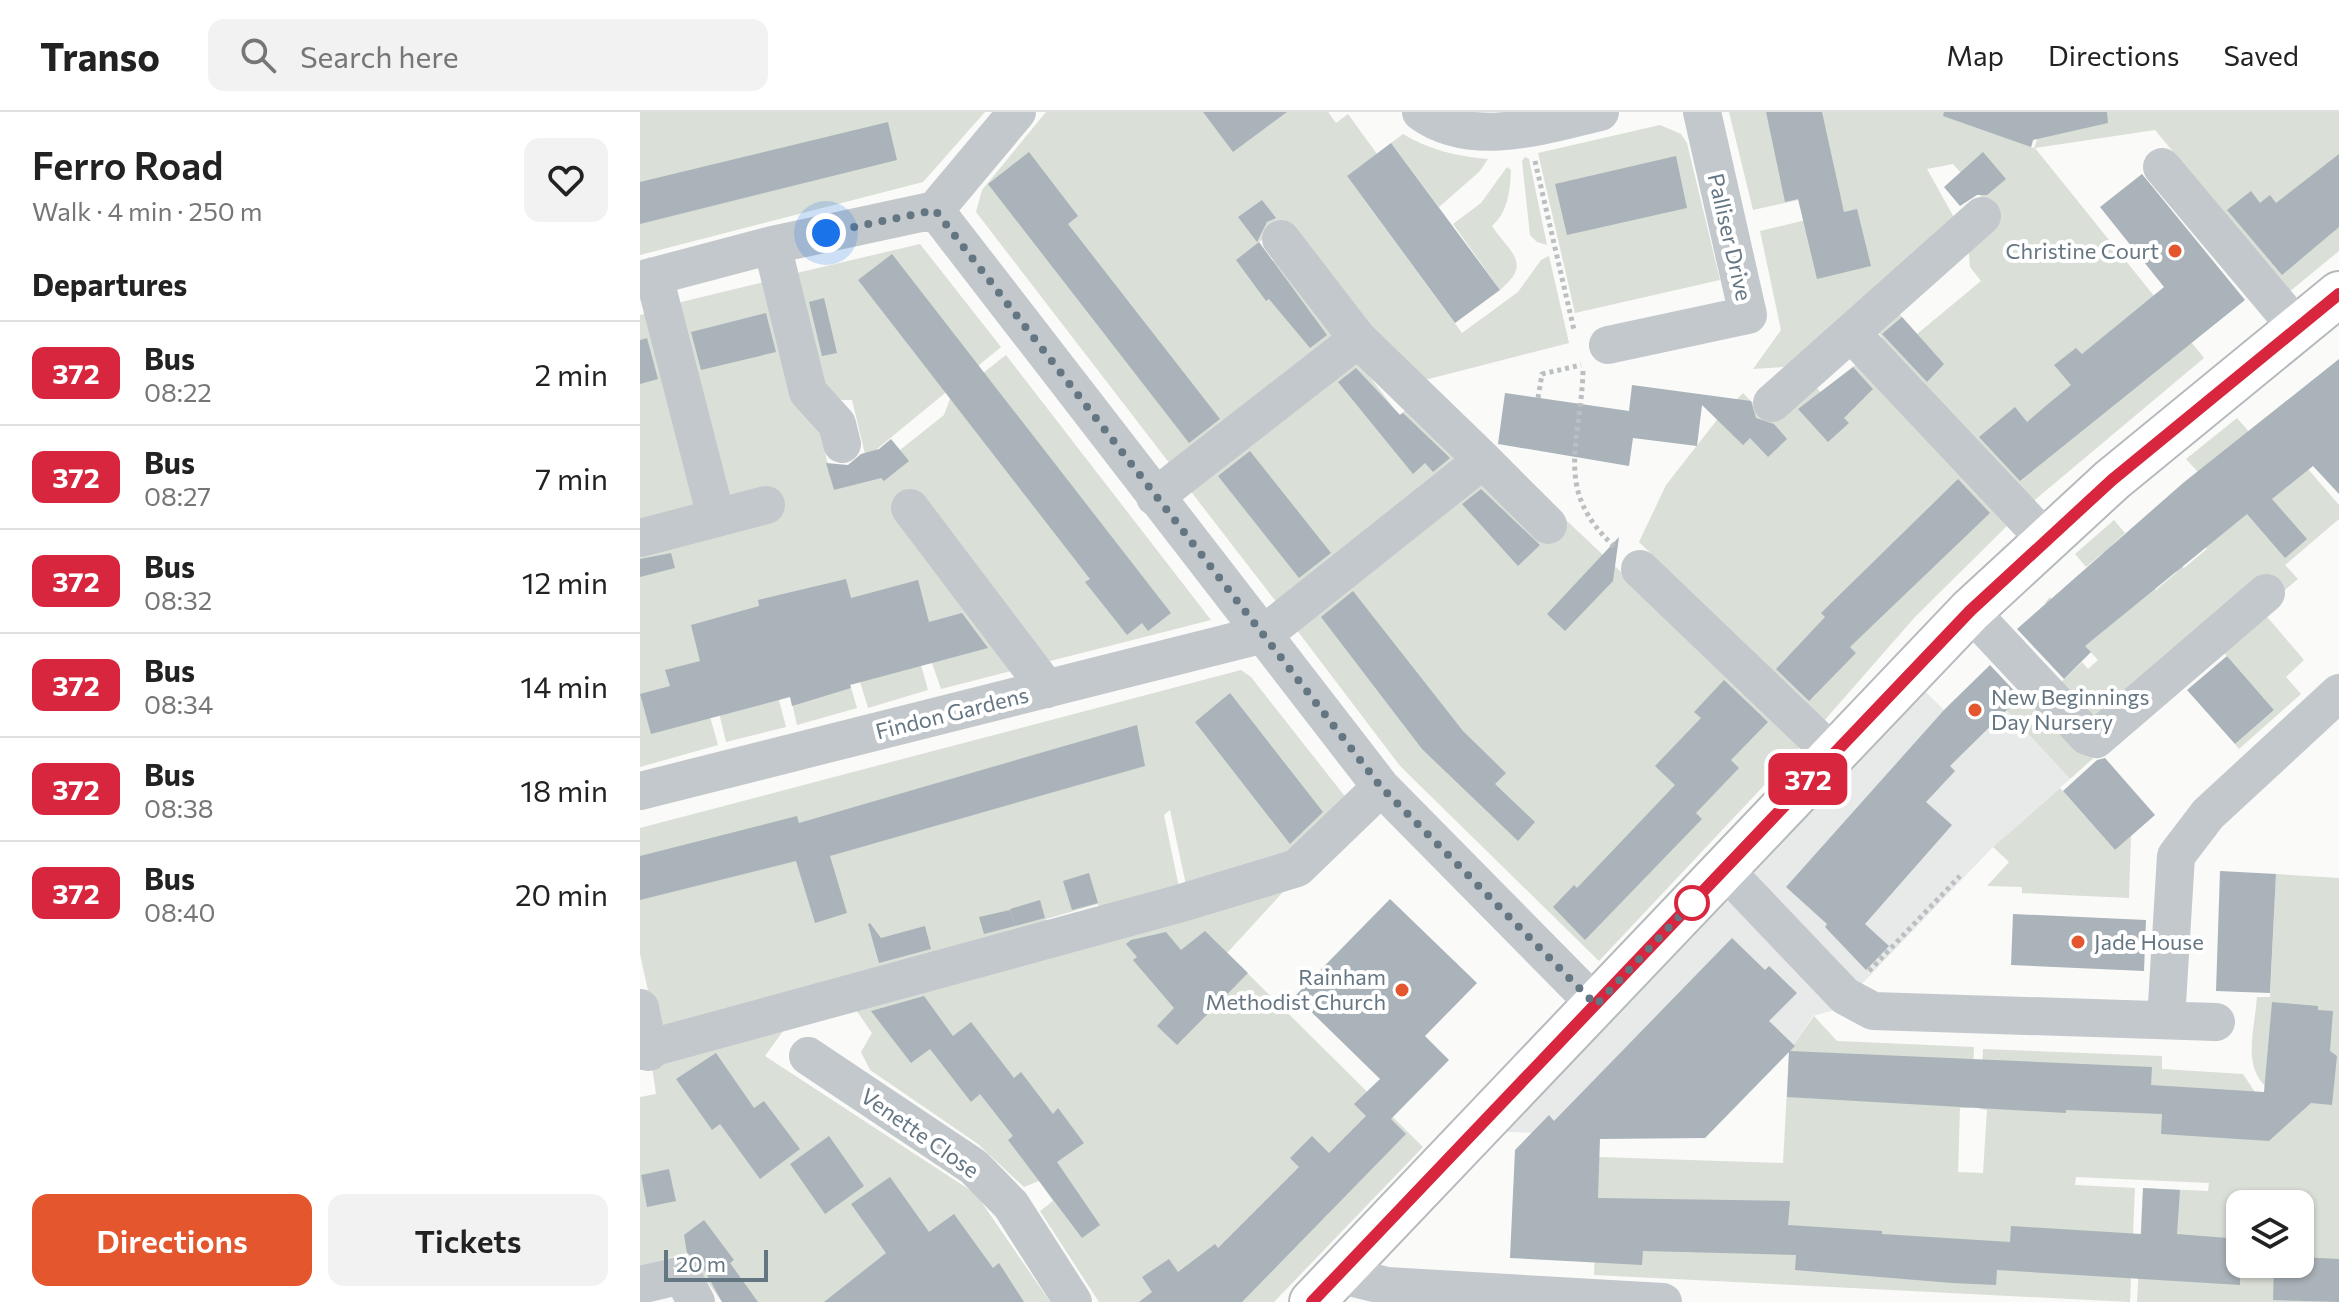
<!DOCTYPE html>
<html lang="en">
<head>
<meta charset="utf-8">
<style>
  :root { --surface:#fff; --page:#f2f2f2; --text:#222; --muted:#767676; --line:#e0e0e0; --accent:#e4572e }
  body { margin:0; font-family:Commissioner,sans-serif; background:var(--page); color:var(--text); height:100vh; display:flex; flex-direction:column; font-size:30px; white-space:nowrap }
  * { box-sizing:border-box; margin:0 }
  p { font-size:26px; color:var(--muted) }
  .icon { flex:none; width:44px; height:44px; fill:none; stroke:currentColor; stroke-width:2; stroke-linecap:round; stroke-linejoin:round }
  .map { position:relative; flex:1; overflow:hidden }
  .details { display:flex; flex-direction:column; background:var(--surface); width:640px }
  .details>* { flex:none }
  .badge { padding:0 16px; border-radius:12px; font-size:28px; line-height:52px }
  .buttons { position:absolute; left:1586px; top:1078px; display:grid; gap:16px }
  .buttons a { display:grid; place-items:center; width:88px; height:88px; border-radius:16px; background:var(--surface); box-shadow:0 2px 6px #0004; font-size:40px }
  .scale { position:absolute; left:24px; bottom:20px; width:104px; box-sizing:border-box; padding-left:8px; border:4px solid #657683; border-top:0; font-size:22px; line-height:28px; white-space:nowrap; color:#657683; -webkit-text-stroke:6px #fff; paint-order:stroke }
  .you { position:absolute; width:40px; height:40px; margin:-20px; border:6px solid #fff; border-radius:50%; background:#1a73e8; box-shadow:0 0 0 12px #1a73e833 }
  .map>.badge { position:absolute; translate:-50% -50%; box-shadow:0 0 0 4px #fff }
  h2 { padding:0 32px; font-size:30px; line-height:72px }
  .round { display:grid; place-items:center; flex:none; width:84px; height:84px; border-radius:16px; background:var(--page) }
  .overview { display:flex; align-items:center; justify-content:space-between; height:136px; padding:0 32px }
  h1 { font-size:38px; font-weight:600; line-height:60px }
  .primary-button { display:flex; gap:16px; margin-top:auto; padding:16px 32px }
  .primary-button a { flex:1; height:92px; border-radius:16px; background:var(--accent); color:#fff; font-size:32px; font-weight:600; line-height:92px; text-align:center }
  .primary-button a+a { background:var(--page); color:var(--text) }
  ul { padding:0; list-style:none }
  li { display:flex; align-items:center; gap:24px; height:104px; padding:0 32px; border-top:2px solid var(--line) }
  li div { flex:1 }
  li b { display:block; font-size:30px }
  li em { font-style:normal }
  li .badge { min-width:88px; font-weight:700; text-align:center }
  header { display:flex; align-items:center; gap:48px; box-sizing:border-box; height:112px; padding:0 40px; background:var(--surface); border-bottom:2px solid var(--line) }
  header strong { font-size:38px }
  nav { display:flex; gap:44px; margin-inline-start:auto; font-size:28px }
  .search { width:560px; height:72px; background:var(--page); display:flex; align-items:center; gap:20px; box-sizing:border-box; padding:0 28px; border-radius:16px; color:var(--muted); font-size:30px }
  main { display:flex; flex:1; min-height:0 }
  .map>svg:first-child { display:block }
  .built { fill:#e8e9e9 }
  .green { fill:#dadfd7; fill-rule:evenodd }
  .building { fill:#aab3b9 }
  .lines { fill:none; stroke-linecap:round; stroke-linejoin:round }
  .major-casing { stroke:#b5babe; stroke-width:48 }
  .path { stroke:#bbbfc2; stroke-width:5; stroke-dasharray:4 4; stroke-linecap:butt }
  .minor { stroke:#c3c8cc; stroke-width:38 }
  .major { stroke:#fff; stroke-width:44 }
  .line-casing { stroke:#fff; stroke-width:18 }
  .line { stroke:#d7263d; stroke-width:12 }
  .walk { stroke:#657683; stroke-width:8; stroke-dasharray:0 14.4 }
  .poi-dot { fill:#e4572e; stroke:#fff; stroke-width:3 }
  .stop-dot { fill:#fff; stroke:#d7263d; stroke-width:4 }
  .labels { text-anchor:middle; stroke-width:8; stroke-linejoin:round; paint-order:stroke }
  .street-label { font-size:22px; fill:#657683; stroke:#fff }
  .poi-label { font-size:22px; fill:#657683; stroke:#fff; text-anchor:end }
</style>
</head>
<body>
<header>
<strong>Transo</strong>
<div class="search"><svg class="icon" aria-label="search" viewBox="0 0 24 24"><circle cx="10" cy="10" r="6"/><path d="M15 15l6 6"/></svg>Search here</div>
<nav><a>Map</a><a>Directions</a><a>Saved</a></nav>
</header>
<main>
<section class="details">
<div class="overview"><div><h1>Ferro Road</h1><p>Walk · 4 min · 250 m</p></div><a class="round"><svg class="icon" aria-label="heart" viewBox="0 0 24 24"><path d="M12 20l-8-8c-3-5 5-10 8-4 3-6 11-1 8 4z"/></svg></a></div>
<h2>Departures</h2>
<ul>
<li><span class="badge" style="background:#d7263d;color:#fff">372</span><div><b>Bus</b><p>08:22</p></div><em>2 min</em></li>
<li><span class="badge" style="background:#d7263d;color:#fff">372</span><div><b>Bus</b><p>08:27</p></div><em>7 min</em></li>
<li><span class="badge" style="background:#d7263d;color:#fff">372</span><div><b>Bus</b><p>08:32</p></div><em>12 min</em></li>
<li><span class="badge" style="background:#d7263d;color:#fff">372</span><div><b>Bus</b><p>08:34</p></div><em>14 min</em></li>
<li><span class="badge" style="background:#d7263d;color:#fff">372</span><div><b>Bus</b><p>08:38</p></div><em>18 min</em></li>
<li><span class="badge" style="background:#d7263d;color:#fff">372</span><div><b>Bus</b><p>08:40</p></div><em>20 min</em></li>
</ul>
<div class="primary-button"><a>Directions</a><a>Tickets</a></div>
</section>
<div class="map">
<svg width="1699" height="1190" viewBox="0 0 1699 1190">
  <rect width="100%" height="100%" fill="#fafaf8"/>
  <!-- built -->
  <path class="built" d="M1267 561 1304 598 1336 567 1430 667 1353 735 1198 897 1173 904 1149 939 1065 1026 835 1019Z"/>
  <!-- green -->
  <path class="green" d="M0 0H345L283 70 0 143Z
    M406 0H688L696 11 708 2 737 42 707 64 822 221 878 180 901 148 909 144 929 231 777 270 640 112 618 131 632 149 638 145 705 230 537 361 336 100 342 78Z
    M1089 0H1395L1402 2 1391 35 1394 36 1407 0H1699V139L1649 180 1515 18 1395 36 1564 246 1384 397 1238 237 1242 225 1232 213 1253 195 1277 222 1341 169 1330 155 1328 129 1359 105 1313 52 1287 57 1316 109 1159 254 1113 257 1141 218 1120 119 1204 99 1198 79 1113 98Z
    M1020 13 1041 22 1047 31 1080 168 935 201 898 41Z
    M763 22C787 37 819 45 848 47L840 59 799 95 751 31Z
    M885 45 889 47 907 133 897 130 890 123 882 49Z
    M867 55 871 58C870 79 868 100 852 114 870 141 893 151 860 178L813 112 841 91Z
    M280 132 361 235 226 346 212 288H184L144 164Z
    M136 167 175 299 194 378 241 365 268 349 260 338 304 303 310 287 366 243 571 508 301 577 292 551 270 514 288 578 228 596 203 514 199 534 217 596 157 613 142 548 129 550 146 615 86 630 64 537 60 549 55 551 78 633 0 655V433L79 399 29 193Z
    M17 198 69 400 0 419V203Z
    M710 239 759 303 774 292 823 355 644 500 542 368Z
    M1221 248 1376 405 1275 505 1183 610 999 430 1026 373 1080 304 1103 281 1132 310 1176 275 1182 282Z
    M1597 306 1610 321 1668 357 1699 393V407L1645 453 1658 467 1639 483 1454 615 1416 575 1442 550 1448 557 1458 548 1405 491 1410 485 1424 502 1500 486 1463 441 1446 455 1435 442 1474 408 1485 421 1471 434 1516 478 1537 460 1528 448 1533 444 1544 456 1567 437 1557 424 1590 395 1546 347Z
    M844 366 926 408 1163 632 959 849 760 654 650 509Z
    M1622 499 1664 548 1646 565 1661 582 1599 637 1595 632 1634 598 1580 536Z
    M601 558 611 565 707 687 656 750 547 778 530 698 524 703 540 780 461 802 458 792 406 807 407 813 19 929 0 842V716Z
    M1393 572 1458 642 1430 667 1366 598Z
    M1420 676 1475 738 1491 724 1489 786 1382 781V775L1347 774 1369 750 1353 735Z
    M1636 762 1699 766V1190H1497L1503 1076 1568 1079 1569 1071 1436 1065 1435 1073 1495 1076 1490 1190 954 1163 959 1045 1143 1051 1149 939 1174 904 1197 929 1334 935 1331 996H1320L1318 1060 1343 1061 1347 998 1340 997 1343 937 1522 944V957L1603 962 1615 980 1642 985C1598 965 1614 925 1617 885H1630ZM1600 1092H1660V1152H1600Z
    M643 780 587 841 783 1035 634 1190H459L400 1099 413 1089 399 1069 384 1075 338 1032 230 958 221 940 232 921 209 888Z
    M154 904 125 944 336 1082 410 1190H82L47 1141 0 1154V985L16 982 11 948Z"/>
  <!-- building -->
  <path class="building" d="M563 0H647L593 40Z
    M1126 0H1182L1204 100 1217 97 1231 154 1177 167 1158 87 1145 90Z
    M1304 0H1467L1468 11 1393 28 1391 35 1303 4Z
    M248 10 257 48 0 112V70Z
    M751 31 860 178 815 211 707 64Z
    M389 40 438 104 428 112 580 307 549 331 348 72Z
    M1343 40 1366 67 1347 83H1337L1320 94 1304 75Z
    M1699 42V115L1642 163 1587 98 1611 79 1620 91 1630 83 1636 91Z
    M1036 44 1047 96 927 123 915 72Z
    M1502 62 1605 188 1380 369 1339 325 1375 295 1387 310 1408 292 1431 273 1414 253 1436 236 1442 242 1524 175 1460 95Z
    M622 88 636 106 627 110 617 130 598 105Z
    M619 130 687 223 670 236 629 187 626 189 596 148Z
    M252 142 531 501 508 519 502 511 487 523 476 509 445 470 450 467 218 168Z
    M184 186 197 241 182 244 169 190Z
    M126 201 136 240 61 258 51 220Z
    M1262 205 1304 252 1287 270 1242 222Z
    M7 226 18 267 0 272V228Z
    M1699 247V382L1673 354 1632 387 1667 427 1645 446 1607 402 1445 534 1451 540 1424 567 1377 517 1543 371Z
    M1213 255 1233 277 1204 306 1209 311 1188 330 1158 297Z
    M716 256 760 303 763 301 810 346 793 360 785 351 773 362 698 270Z
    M992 273 1111 289 1116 306 1134 312 1147 327 1128 345 1110 326 1103 333 1062 293 1057 334 993 326 989 354 858 332 865 281 989 299Z
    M251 327 269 349 244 369 241 366 194 378 186 351 208 353 221 342 239 337Z
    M610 339 691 441 659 466 578 364Z
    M1318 367 1350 401 1210 535 1216 541 1169 589 1136 557 1185 505 1181 501Z
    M841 377 900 433 878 454 822 392Z
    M979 425 973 469 925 519 907 502Z
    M31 441 35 456 0 465V447Z
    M206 467 211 486 278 468 289 510 322 501 348 536 210 573 211 576 152 594 150 585 11 622 0 582 30 574 25 558 60 549 51 513 119 494 118 488Z
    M713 479 823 619 866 661 855 672 895 710 878 729 782 637 681 505Z
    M1587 544 1634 598 1595 632 1547 578Z
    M1350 553 1380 585 1310 654 1315 659 1286 690 1312 713 1225 812 1249 834 1226 858 1185 815 1187 812 1146 775 1304 598Z
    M1084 568 1128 610 1091 648 1099 656 1056 701 1062 707 945 828 913 795 934 773 937 776 1035 673 1015 654 1061 606 1054 600Z
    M590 581 683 700 650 732 555 610Z
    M497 613 505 654 190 744 207 801 175 811 156 749 0 788V744L157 704 159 711Z
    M1465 646 1515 703 1475 738 1423 679 1457 648Z
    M1580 759 1636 762 1630 881 1576 879Z
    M449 761 458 791 432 798 423 769Z
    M750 787 837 871 785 924 809 948 751 1007 766 1022 602 1190H499L512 1180 502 1165 529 1147 538 1160 575 1132 578 1136 659 1055 650 1046 672 1024 689 1041 726 1004 714 992 740 967 655 884Z
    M400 788 405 806 375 814 370 797Z
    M370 798 375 814 344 822 339 805Z
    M1373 802 1506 808 1504 859 1371 853Z
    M230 811 241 826 285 814 291 837 239 851 228 812Z
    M565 819 608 861 537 933 517 914 534 896 493 848 497 845 486 832 491 828 526 820 541 838Z
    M1092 826 1125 858 1129 854 1157 881 1129 909 1155 934 1150 939 1512 955 1511 973 1624 980 1632 890 1678 894V898L1693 899 1690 939 1697 944 1692 993 1671 991 1629 1029 1521 1022 1522 1002 1426 998V1001L1147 985 1149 940 1065 1026 960 1027 958 1086 1150 1089 1148 1113 1242 1119V1122L1370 1130 1371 1114 1501 1122 1503 1076 1540 1078 1537 1122 1600 1127V1173L1357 1158 1356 1173 1312 1171 1155 1158 1156 1143 1003 1139 1002 1153 870 1146 875 1038 909 1003 914 1009Z
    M284 884 313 924 331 910 374 966 381 960 413 1002 418 996 444 1031 417 1050 460 1113 442 1126 368 1028 373 1024 340 982 331 990 290 937 271 951 231 899Z
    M76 941 114 996 124 989 160 1037 120 1067 80 1012 72 1018 36 967Z
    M189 1024 224 1074 185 1102 150 1052Z
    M29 1057 36 1089 7 1095 1 1063Z
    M250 1065 289 1120 314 1102 353 1156 359 1151 384 1190H184L246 1141 211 1092Z
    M64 1108 94 1148 90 1151 118 1190H82L61 1152 47 1141 44 1123Z
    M1660 1145 1699 1147V1190L1633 1188 1634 1152H1660Z"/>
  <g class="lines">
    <!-- major casing -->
    <g class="major-casing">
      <path id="major" d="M672 1190 1330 499 1472 368 1699 182"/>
    </g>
    <!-- path -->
    <path class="path" d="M895 49 934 218
      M943 259C941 331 912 378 975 435
      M898 286 902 262 941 253
      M1229 859 1320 764"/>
    <!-- minor -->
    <path class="minor" d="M781 0C832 37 905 13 960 0
      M1522 55 1659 218
      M295 98 741 675 956 893
      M295 98 377 0
      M132 133 168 280 197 312 202 332
      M14 164 76 405
      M0 168 132 133 295 98
      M1212 222 1405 427
      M968 233 1108 203 1062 0
      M1132 291 1342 104
      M843 348 908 413
      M515 385 718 227
      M270 396 407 577
      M0 426 126 393
      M1000 457 1192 641
      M1330 499 1447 624 1456 627 1626 481
      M0 679 624 522 843 348 718 227 641 127
      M1084 757 1205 884 1233 899 1576 910
      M0 896 9 940
      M1526 908 1536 744 1568 702 1699 581
      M0 939 538 792 657 756 741 675
      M168 944 334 1055 371 1093 433 1190
      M701 1163 747 1174 1023 1190
      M0 1173 42 1163 56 1190"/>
    <!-- major -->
    <use href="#major" class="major"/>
  </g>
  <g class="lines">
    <!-- line casing -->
    <g class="line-casing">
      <path id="line" d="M672 1190 1330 499 1472 368 1699 182"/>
    </g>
    <!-- line -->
    <use href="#line" class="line"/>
    <!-- walk -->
    <path class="walk" d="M186 121 295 98 741 675 956 893 1052 791"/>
  </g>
  <!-- markers -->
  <g class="poi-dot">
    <circle cx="1535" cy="139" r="8"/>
    <circle cx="1335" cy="598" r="8"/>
    <circle cx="1438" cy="830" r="8"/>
    <circle cx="762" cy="878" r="8"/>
  </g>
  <circle class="stop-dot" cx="1052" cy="791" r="16"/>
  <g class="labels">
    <!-- street labels -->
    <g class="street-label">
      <text transform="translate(1090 125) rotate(77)" y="8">Palliser Drive</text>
      <text transform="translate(312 601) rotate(-14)" y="8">Findon Gardens</text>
      <text transform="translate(280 1021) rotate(35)" y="8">Venette Close</text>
    </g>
    <!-- poi labels -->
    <g class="poi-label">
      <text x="1519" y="147">Christine Court</text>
      <text x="1351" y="593" text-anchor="start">New Beginnings<tspan x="1351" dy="25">Day Nursery</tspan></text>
      <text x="1454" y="838" text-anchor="start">Jade House</text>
      <text x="746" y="873">Rainham<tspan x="746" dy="25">Methodist Church</tspan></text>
    </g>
  </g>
</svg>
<div class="buttons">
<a><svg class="icon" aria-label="layers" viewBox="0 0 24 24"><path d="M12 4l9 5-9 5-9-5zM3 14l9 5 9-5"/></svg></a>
</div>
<div class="scale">20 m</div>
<div class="you" style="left:186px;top:121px"></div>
<b class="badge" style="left:1168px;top:667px;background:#d7263d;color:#fff">372</b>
</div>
</main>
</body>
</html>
